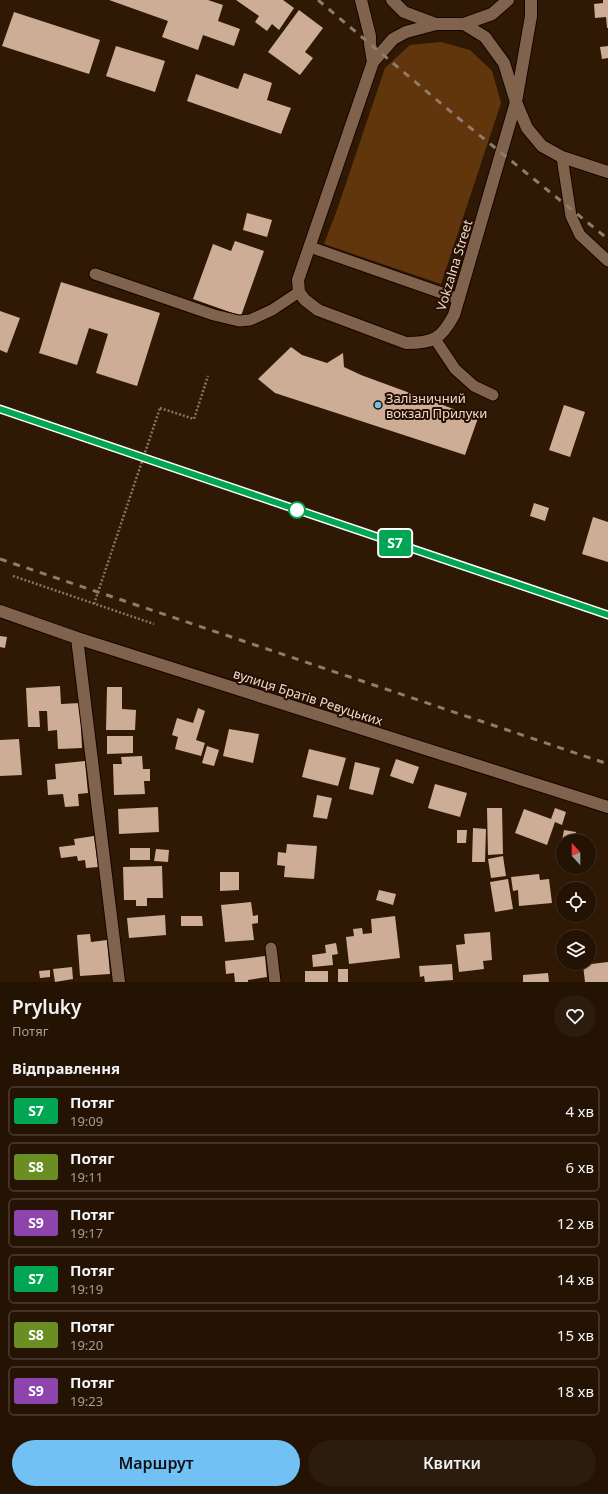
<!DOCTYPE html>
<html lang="uk">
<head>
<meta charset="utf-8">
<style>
  :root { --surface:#241303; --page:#2c1c0d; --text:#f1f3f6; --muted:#a39e9a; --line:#413225; --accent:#72c1f5 }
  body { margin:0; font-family:"Noto Sans",sans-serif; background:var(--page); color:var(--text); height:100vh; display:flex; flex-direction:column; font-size:15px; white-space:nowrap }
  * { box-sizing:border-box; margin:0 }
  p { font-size:13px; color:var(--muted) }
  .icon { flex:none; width:22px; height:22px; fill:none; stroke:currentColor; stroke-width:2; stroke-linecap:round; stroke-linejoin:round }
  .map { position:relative; height:982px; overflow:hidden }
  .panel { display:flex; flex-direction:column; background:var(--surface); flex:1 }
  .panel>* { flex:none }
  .badge { padding:0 8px; border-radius:3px; font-size:14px; line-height:26px }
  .needle { width:26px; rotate:339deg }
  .controls { position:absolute; left:556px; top:834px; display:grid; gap:8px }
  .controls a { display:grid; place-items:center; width:40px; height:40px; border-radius:50%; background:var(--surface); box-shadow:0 1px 3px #0004,0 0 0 1px var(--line); font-size:20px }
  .map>.badge { position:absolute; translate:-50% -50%; box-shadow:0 0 0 2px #fff }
  h2 { padding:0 12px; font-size:15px; line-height:36px }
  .round { display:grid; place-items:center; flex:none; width:42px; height:42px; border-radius:21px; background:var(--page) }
  .overview { display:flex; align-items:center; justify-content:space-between; height:68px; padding:0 12px }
  h1 { font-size:19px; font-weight:600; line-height:30px }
  .cta { display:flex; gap:8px; margin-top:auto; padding:8px 12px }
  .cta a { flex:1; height:46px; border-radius:24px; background:var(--accent); color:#111; font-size:16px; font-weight:600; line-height:46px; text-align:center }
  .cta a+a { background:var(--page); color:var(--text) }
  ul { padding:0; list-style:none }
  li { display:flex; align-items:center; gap:12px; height:50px; margin:0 8px 6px; padding:0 4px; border:2px solid var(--line); border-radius:6px }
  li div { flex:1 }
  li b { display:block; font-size:15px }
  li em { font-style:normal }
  li .badge { min-width:44px; font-weight:700; text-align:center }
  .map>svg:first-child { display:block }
  .green { fill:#62360d }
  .building { fill:#cdad95 }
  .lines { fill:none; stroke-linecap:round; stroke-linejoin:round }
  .lane-casing { stroke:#170300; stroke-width:13 }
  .street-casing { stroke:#170300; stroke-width:14 }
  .path { stroke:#877362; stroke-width:2.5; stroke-dasharray:2 2; stroke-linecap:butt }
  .lane { stroke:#7f634d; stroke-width:11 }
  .street { stroke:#7f634d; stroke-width:12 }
  .rail { stroke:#907c6b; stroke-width:3; stroke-dasharray:7 7; stroke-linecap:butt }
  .path-bridge { stroke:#877362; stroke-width:2.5; stroke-dasharray:2 2; stroke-linecap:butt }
  .line-casing { stroke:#fff; stroke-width:9 }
  .line { stroke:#00a651; stroke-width:6 }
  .poi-dot { fill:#72c1f5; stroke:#260f00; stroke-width:1.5 }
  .stop-dot { fill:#fff; stroke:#00a651; stroke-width:2 }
  .labels { text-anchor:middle; stroke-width:4; stroke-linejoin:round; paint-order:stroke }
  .street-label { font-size:13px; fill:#ecdbcf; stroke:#260f00 }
  .poi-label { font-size:13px; fill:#ecdbcf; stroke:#260f00; text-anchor:start }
</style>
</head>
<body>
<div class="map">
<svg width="608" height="982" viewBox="0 0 608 982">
  <rect width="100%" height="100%" fill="#301904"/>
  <!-- green -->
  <path class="green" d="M441 42 470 50 492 71 501 103 441 284 324 244 337 210 385 68 410 45Z"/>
  <!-- building -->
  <path class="building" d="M109 0H208L223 5 218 21 240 29 234 46 203 35 198 50 162 37 168 21Z
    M236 0H283L294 8 279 30 272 24 267 31 255 22 259 16Z
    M603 0H608V28H607L606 17 595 18 594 4 603 3Z
    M299 10 323 28 305 52 313 58 300 75 268 52Z
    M14 12 100 40 89 74 2 46Z
    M116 46 165 61 155 92 106 76Z
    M608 46V58L602 59 600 47Z
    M244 73 272 83 267 100 291 108 281 134 187 101 196 74 238 89Z
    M247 213 272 220 267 237 243 230Z
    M235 241 264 251 241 316 193 299 213 244 231 251Z
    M61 282 160 313 137 386 96 373 108 334 89 328 77 365 39 353Z
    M0 311 20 318 7 353 0 350Z
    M291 347 302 355 327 363 343 353 344 367 361 375 478 418 465 455 275 393 258 379Z
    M564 405 585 412 570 457 549 450Z
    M534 503 549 508 545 521 530 516Z
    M593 517 608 522V562L582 554Z
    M0 636 7 637 5 648 0 647Z
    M60 686 61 704 80 703 82 748 58 749 57 730 48 731 47 711H39L40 727H28L26 688Z
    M107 687H122V709L136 710 135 730H106Z
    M198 708 205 711 196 740 205 743 201 756 175 749 178 737 172 735 177 718 193 723Z
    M229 729 259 734 253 763 223 756Z
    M107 736H133V753L107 754Z
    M19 739 22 775 0 776V740Z
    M207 746 219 750 214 766 202 763Z
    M309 749 346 758 338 786 302 777Z
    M142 756 143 769H150V781H144L145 794 114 795 113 764H122L121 757Z
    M396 759 419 767 413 784 390 776Z
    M85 761 88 793 78 794 79 806 65 807 63 794 48 795 47 780 56 779 55 764Z
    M355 762 380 768 373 795 349 789Z
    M435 784 467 793 460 817 428 808Z
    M317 795 332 798 327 819 313 817Z
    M158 807 159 832 119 834 118 809Z
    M487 808H502L503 854 488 855Z
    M555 808 566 812 562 825 555 822 547 845 515 833 524 809 551 819Z
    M473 828 486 829 485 862H472Z
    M457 830H467L466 843H457Z
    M564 830 576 832 574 841H562Z
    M94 836 98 867 86 868 85 860 78 861 77 856 61 858 59 847 75 845 74 839Z
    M287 844 317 846 314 879 284 877 285 866 277 865 278 852 286 853Z
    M130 848H150V860H130Z
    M156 849 169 850 168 862 154 861Z
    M503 856 506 876 491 878 488 859Z
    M162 866 163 898H147V906H136V900H124L123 867Z
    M220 872H239V890L220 891Z
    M539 874 540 880 549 879 552 903 519 906 518 890 513 891 511 877Z
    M508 879 513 909 495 912 490 882Z
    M379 890 396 894 393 905 376 900Z
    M251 902 253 916 258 915V923L252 924 254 940 225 942 221 905Z
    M165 915 166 935 129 938 127 918Z
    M181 916H202L203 926H181Z
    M395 916 400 958 349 964 346 937 354 936 353 929 362 928 363 934 372 933 371 919Z
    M490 932 492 960 483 961 484 969 459 972 456 945 465 944 464 934Z
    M90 934 91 942 107 940 110 974 80 976 77 935Z
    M336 943 338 954 332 955 333 965 313 967 312 955 326 953 325 945Z
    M265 956 267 977 248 980V982H235L234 973 226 974 225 961Z
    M608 962V982H585L583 965Z
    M452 964 453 980 425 982 424 976 420 977 419 966Z
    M72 967 73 979 55 982 53 969Z
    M338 969H348V982H338Z
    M50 970V977L40 978 39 971Z
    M305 971H328V982H305Z
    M548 973 549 982H523V975Z"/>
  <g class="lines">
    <!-- lane casing -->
    <g class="lane-casing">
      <path id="lane" d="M562 157 571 216 580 235 608 261
        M310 247 459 299
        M95 274 214 315 239 321 250 320 272 310 299 292
        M435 339 455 369 474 386 493 395
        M271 948 275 982"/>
    </g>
    <!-- street casing -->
    <g class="street-casing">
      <path id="street" d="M361 0 370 36V44L373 62 298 280 299 292 305 300 318 310 406 343C434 343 441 339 454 315L516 102 504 63 485 37 464 24H436L406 32 393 39 373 62
        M392 0 404 12 436 24
        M531 0V16L516 102 527 128 542 146 562 157 608 172
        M464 24 492 14 508 0
        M0 611 77 638 608 807
        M77 638 119 982"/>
    </g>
    <!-- path -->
    <path class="path" d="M160 408 194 419 208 376
      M13 576 154 624"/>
    <!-- lane -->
    <use href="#lane" class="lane"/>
    <!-- street -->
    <use href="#street" class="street"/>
    <!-- rail -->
    <path class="rail" d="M318 0 457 117 608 239
      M0 409 608 615
      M0 559 608 764"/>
    <!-- path-bridge -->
    <path class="path-bridge" d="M94 604 160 408"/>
  </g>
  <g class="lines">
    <!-- line casing -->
    <g class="line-casing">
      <path id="line" d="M0 409 608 615"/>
    </g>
    <!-- line -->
    <use href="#line" class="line"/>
  </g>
  <!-- markers -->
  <circle class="poi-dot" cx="378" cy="405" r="4"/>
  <circle class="stop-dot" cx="297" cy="510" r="8"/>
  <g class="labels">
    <!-- street labels -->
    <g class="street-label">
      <text transform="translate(454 265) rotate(-73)" y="5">Vokzalna Street</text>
      <text transform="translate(308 697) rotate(18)" y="5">вулиця Братів Ревуцьких</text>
    </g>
    <!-- poi labels -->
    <g class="poi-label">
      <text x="386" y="403">Залізничний<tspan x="386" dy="15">вокзал Прилуки</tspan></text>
    </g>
  </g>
</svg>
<div class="controls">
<a><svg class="needle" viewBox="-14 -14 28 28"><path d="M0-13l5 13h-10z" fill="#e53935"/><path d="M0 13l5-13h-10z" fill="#a39e9a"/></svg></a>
<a><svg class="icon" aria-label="locate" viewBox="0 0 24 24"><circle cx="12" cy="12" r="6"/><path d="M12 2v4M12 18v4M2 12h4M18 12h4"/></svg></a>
<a><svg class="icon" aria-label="layers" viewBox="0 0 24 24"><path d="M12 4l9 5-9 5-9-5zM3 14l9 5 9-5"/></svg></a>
</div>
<b class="badge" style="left:395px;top:543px;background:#00a651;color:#fff">S7</b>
</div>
<section class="panel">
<div class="overview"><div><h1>Pryluky</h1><p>Потяг</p></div><a class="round"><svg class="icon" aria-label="heart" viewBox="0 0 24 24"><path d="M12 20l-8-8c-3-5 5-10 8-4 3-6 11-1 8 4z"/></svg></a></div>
<h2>Відправлення</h2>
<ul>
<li><span class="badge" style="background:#00a651;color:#fff">S7</span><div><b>Потяг</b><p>19:09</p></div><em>4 хв</em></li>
<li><span class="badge" style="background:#6b8e23;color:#fff">S8</span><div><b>Потяг</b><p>19:11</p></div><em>6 хв</em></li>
<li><span class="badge" style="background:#8e44ad;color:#fff">S9</span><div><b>Потяг</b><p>19:17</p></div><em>12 хв</em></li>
<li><span class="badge" style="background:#00a651;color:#fff">S7</span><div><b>Потяг</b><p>19:19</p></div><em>14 хв</em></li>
<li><span class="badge" style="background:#6b8e23;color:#fff">S8</span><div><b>Потяг</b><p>19:20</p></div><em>15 хв</em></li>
<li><span class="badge" style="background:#8e44ad;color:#fff">S9</span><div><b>Потяг</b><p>19:23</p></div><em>18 хв</em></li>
</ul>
<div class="cta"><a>Маршрут</a><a>Квитки</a></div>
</section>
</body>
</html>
